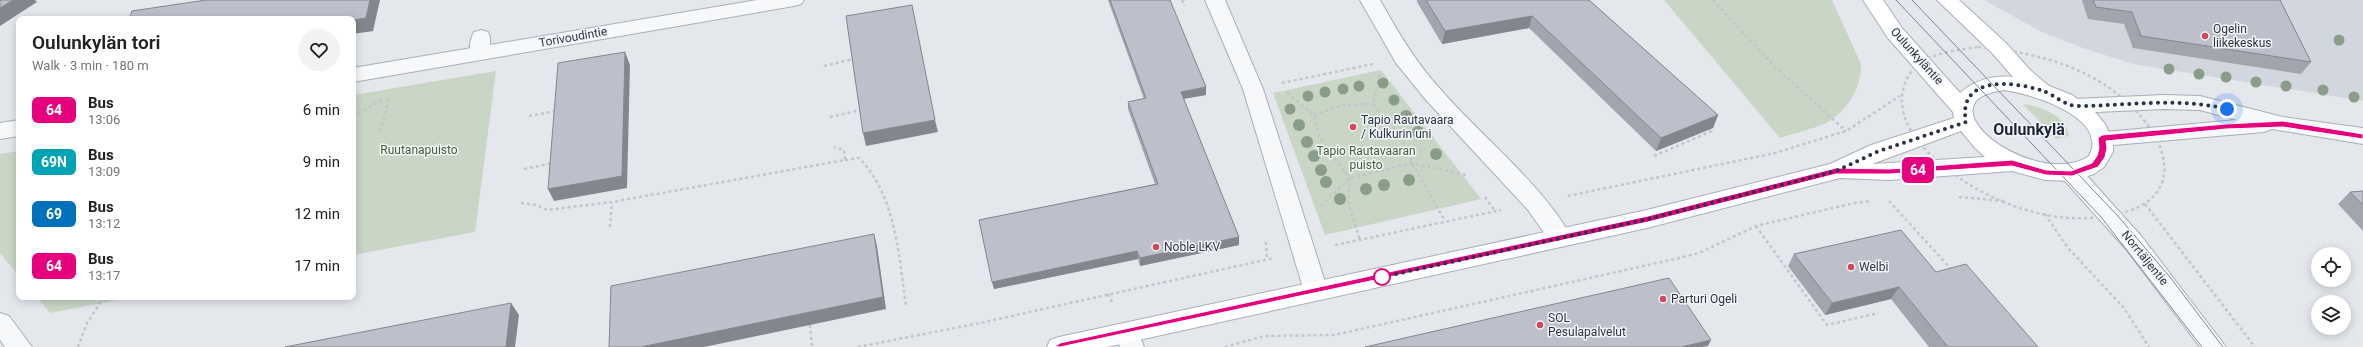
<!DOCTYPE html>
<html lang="en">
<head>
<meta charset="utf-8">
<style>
  :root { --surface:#fff; --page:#f2f2f2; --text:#202124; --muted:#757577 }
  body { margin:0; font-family:Roboto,sans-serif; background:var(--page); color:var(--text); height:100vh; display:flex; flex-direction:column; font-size:15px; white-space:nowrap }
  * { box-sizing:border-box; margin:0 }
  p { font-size:13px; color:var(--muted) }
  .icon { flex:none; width:22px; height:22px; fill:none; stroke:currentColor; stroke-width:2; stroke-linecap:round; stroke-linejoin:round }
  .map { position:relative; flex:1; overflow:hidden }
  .side { position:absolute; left:16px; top:16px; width:340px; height:284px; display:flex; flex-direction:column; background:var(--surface); border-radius:8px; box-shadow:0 2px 10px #0003 }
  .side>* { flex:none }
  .badge { padding:0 8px; border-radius:6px; font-size:14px; line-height:26px }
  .tools { position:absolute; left:2311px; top:247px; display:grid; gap:8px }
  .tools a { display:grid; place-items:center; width:40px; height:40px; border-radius:50%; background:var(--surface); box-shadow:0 2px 10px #0003; font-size:20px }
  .you { position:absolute; width:20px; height:20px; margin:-10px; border:3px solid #fff; border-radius:50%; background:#1a73e8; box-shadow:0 0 0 6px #1a73e833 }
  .map>.badge { position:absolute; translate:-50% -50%; box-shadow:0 0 0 2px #fff }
  .round { display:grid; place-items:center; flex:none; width:42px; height:42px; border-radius:21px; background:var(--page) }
  .overview { display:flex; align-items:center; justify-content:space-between; height:68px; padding:0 16px }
  h1 { font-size:19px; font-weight:600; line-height:30px }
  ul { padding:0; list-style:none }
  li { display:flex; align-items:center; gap:12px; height:52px; padding:0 16px }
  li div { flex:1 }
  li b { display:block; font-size:15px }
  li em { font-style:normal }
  li .badge { min-width:44px; font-weight:700; text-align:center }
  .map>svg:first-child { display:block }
  .built { fill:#d2d6de }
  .green { fill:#c9d6c5 }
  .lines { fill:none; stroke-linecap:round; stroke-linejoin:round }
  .service-casing { stroke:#a9aeb7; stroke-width:2 }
  .minor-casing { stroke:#a9aeb7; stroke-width:2 }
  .tertiary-casing { stroke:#a9aeb7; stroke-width:2 }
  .secondary-casing { stroke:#a9aeb7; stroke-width:2 }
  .path { stroke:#c2c5cb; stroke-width:2.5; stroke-dasharray:3 3; stroke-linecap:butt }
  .service { fill:#f7f8fa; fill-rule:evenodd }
  .minor { fill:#f7f8fa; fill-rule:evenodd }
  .tertiary { fill:#f7f8fa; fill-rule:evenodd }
  .secondary { fill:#fff; fill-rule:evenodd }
  .tram { stroke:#7d8696; stroke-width:1 }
  .tree { fill:#899d89 }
  .wall { fill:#a1a5ae }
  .shaded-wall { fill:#83868d }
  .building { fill:#bbc0ca; stroke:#83868d }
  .line { fill:#e6007e; stroke:#fff }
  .walk { stroke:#2b3445; stroke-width:4; stroke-dasharray:0 7.2 }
  .poi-dot { fill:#d1495b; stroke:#f4f6f9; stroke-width:1.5 }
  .stop-dot { fill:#fff; stroke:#e6007e; stroke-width:2 }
  .labels { text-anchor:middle; stroke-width:3; stroke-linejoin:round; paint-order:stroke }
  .poi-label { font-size:12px; fill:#2b3445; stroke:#f4f6f9; text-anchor:start }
  .street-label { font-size:12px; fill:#2b3445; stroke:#f4f6f9 }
  .park-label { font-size:12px; fill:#3f6138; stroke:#f4f6f9 }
  .district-label { font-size:16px; font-weight:bold; fill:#1d2536; stroke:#f4f6f9 }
</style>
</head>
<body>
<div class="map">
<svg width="2363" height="347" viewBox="0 0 2363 347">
  <rect width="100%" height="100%" fill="#e4e7ec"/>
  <!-- built -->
  <path class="built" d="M1984 0H2363V101L2133 64 2083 48 2042 32Z"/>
  <!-- green -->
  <path class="green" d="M1664 0H1832L1861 64C1862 88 1846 113 1824 124 1810 130 1794 133 1780 138Z
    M1381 70 1481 199 1325 235 1273 93Z
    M496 71 475 232 353 255V95Z
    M2023 104C2041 106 2066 116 2069 136L2056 139Z
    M19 151V276L0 253V154Z
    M37 297H133L50 313Z"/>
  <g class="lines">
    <!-- service casing -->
    <g class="service-casing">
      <path id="service" d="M481 30 488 32C492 39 490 51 486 58L479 59 472 58C468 50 470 39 474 32Z"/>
    </g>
    <!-- minor casing -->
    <g class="minor-casing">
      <path id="minor" d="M757 0H804L801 4 794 6 353 82V68Z
        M1205 0H1225L1263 89 1328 291 1324 298 1316 300 1308 298 1304 291 1243 89Z
        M1360 0H1380C1398 32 1416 63 1441 90 1482 137 1542 184 1572 238L1568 244 1560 247 1552 244 1528 210 1426 100 1396 63Z
        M19 120V136L0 139V123Z
        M0 313 9 316 32 347H5L0 340Z
        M1127 323 1136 326 1144 347H1120L1115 333 1118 326Z"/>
    </g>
    <!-- tertiary casing -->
    <g class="tertiary-casing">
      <path id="tertiary" d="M2164 95 2200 96 2283 117 2363 128V144L2272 129 2264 132 2102 146 2094 143 2091 138 2094 133 2237 120 2200 110 2164 109 2074 113 2067 111 2064 106 2067 101 2074 99Z
        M2072 166 2080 168 2142 237 2226 347H2200L2126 249 2064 180 2061 174 2064 168Z"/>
    </g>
    <!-- secondary casing -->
    <g class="secondary-casing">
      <path id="secondary" d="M1863 0H1883L1902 28 1960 93C1974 80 1994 75 2013 77L1992 53 1937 0H1959L2006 43 2030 70 2049 86 2072 95 2095 112 2105 124 2113 141V152L2104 167 2094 174 2072 181 2045 180 2012 171 1889 180 1840 178 1647 228 1107 347H1047L1050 340 1059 337 1647 210 1830 164 1871 145 1954 118 1953 112 1888 38ZM2004 90C2029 93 2110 117 2089 156 2047 185 1954 130 1976 101 1984 93 1994 92 2004 90ZM1961 131 1975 148 1985 157 1872 164Z"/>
    </g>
    <!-- path -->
    <path class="path" d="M1182 0 1185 6
      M1713 0 1774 66 1846 131
      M1978 47C2023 51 2070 61 2108 87 2175 134 2197 211 2091 218 2047 221 1997 204 1961 179 1933 160 1895 128 1903 90 1905 80 1911 70 1919 64 1936 52 1958 50 1978 47Z
      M824 66 853 59
      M1379 75 1373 104 1403 140 1412 163 1445 221
      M1282 83 1373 64
      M1287 93 1314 115 1319 134 1327 150 1350 178 1348 202 1360 240
      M1314 115 1343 105 1373 104
      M353 116 384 99
      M529 116 556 111
      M830 117 861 110
      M380 131 390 96
      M1654 156 1712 131 1709 129
      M845 160 859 158C896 195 899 257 906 306
      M524 169 553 163
      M1568 196 1775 153 1846 131 1900 96
      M1485 197 1495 211
      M1959 197 2004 201
      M1889 201 1952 270
      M521 203 536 205 547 210 612 202 845 160 844 150 834 147
      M2145 204 2255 347
      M1321 206 1350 178 1412 163 1466 175
      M2045 214 2068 248 2124 308 2149 347
      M1756 226 1827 325 1878 313
      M610 227 612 202
      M1266 242 1267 259
      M1335 245 1501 210
      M1108 294 1113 304
      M810 325 812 347
      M78 347 87 323 104 297
      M858 347 980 323 1274 258
      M1225 347 1264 336 1334 335 1675 259 1699 253 1756 226 1854 203 1871 201"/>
    <!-- service -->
    <use href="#service" class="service"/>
    <!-- minor -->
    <use href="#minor" class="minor"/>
    <!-- tertiary -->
    <use href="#tertiary" class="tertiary"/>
    <!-- secondary -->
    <use href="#secondary" class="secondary"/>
    <!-- tram -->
    <path class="tram" d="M1896 0 2101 217 2202 347
      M1912 0 2117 215 2170 277 2223 347"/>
  </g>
  <!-- trees -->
  <g class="tree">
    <circle cx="2339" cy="40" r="5.5"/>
    <circle cx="2169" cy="69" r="5.5"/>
    <circle cx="2199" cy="74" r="5.5"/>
    <circle cx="2226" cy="77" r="5.5"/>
    <circle cx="2256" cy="82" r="5.5"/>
    <circle cx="1383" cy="83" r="5.5"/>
    <circle cx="1359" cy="86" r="5.5"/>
    <circle cx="2286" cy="86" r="5.5"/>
    <circle cx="1343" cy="89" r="5.5"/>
    <circle cx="2323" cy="90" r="5.5"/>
    <circle cx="1325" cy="92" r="5.5"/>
    <circle cx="1308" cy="96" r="5.5"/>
    <circle cx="2354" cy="97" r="5.5"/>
    <circle cx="1394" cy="100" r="5.5"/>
    <circle cx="1290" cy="109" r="5.5"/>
    <circle cx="1406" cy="116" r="6"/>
    <circle cx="1299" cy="125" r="6"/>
    <circle cx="1418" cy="132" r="6"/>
    <circle cx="1307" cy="142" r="6"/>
    <circle cx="1436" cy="154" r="6"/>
    <circle cx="1314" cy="156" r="6"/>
    <circle cx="1321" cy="170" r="6"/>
    <circle cx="1409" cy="180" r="6"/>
    <circle cx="1326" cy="182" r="6"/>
    <circle cx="1384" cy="185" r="6"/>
    <circle cx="1366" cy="189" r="6"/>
    <circle cx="1340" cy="199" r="6"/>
  </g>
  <!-- wall -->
  <path class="wall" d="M1108 0H1170L1206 95 1184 99 1239 237V245L1140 266 1138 259 994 289 979 220 1155 184 1128 109V102L1144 99Z
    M1417 0H1589L1718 115 1713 128 1656 151 1529 28 1442 44 1417 2Z
    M2082 0H2280L2311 62 2301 74 2133 48 2124 24 2088 19Z
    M2363 191V231L2338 204 2350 192Z
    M1794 254 1936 272 2038 347H1929L1891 299 1825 315 1788 266Z"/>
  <!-- shaded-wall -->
  <path class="shaded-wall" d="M13 0H35L37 2 0 26V8Z
    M370 0H380L373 31 353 34V20Z
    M1532 16 1529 28 1442 44 1445 31Z
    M625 52 630 65 627 188 554 201 548 189Z
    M1206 87V95L1181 99V92Z
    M1718 115 1713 128 1656 151 1661 138Z
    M935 120 938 132 866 146 863 133Z
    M874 234 877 246 886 309 704 347H641Z
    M1239 237V245L1140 266V258Z
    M1137 251 1138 259 994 289 992 282Z
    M1899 287 1891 299 1825 315 1832 303Z
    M511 303 519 315 515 347H506Z
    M1711 340 1708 346 1702 347H1681Z"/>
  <!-- building -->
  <path class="building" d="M0 0H13L0 8Z
    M206 0H370L366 18 353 20V19H129L132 11Z
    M1110 0H1170L1206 87 1181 92 1239 237 1140 258 1137 251 992 282 979 220 1158 184 1128 102 1146 98Z
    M1426 0H1589L1718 115 1661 138 1532 16 1445 31Z
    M2093 0H2280L2311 62 2141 36 2132 12 2096 7Z
    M912 5 935 120 863 133 846 16Z
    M625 52 622 176 548 189 558 63Z
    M2363 191V205L2350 192Z
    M1901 230 1936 272 1966 264 2038 347H1948L1899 287 1832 303 1794 254Z
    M874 234 883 297 641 347H609L611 286Z
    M1669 278 1711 340 1681 347H1365Z
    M511 303 506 347H285Z"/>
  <!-- line -->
  <path class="line" d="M2283 121 2363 134V139L2283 127 2226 129 2106 141 2107 148 2105 157 2098 167 2072 176 2046 175 2012 166 1889 174H1836L1648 222 1060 347H1055L1060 343 1648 216 1836 168 1889 169 2012 160 2046 170 2071 171 2092 163 2097 156 2099 148 2098 138 2102 135 2226 124Z"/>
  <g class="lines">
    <!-- walk -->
    <path class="walk" d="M1382 277 1648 219 1836 171 1879 151 1966 122C1957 75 2014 81 2043 91 2053 94 2066 106 2076 106 2128 106 2176 97 2227 109"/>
  </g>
  <!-- markers -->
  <g class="poi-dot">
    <circle cx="2205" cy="36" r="4"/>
    <circle cx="1353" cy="127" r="4"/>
    <circle cx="1156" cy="247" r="4"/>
    <circle cx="1851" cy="267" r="4"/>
    <circle cx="1663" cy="299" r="4"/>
    <circle cx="1540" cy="325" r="4"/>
  </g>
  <circle class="stop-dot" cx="1382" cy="277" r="8"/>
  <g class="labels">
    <!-- poi labels -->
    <g class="poi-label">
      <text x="2213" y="33">Ogelin<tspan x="2213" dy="14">liikekeskus</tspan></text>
      <text x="1361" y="124">Tapio Rautavaara<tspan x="1361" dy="14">/ Kulkurin uni</tspan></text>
      <text x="1164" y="251">Noble LKV</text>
      <text x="1859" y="271">Welbi</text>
      <text x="1671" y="303">Parturi Ogeli</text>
      <text x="1548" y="322">SOL<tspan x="1548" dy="14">Pesulapalvelut</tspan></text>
    </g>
    <!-- street labels -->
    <g class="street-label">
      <text transform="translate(573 37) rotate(-10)" y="4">Torivoudintie</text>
      <text transform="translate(1917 56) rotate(48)" y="4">Oulunkyläntie</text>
      <text transform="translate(2145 258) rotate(51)" y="4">Norrtäljentie</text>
    </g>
    <!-- park labels -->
    <g class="park-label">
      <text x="419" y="154">Ruutanapuisto</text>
      <text x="1366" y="155">Tapio Rautavaaran<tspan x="1366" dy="14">puisto</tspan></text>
    </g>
    <!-- district labels -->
    <g class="district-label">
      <text x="2029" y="135">Oulunkylä</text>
    </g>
  </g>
</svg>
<div class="tools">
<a><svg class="icon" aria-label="locate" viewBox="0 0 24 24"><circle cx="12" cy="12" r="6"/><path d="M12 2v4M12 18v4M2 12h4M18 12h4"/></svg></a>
<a><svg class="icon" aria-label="layers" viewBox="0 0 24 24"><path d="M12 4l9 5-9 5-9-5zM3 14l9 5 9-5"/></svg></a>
</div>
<div class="you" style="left:2227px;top:109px"></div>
<b class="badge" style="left:1918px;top:170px;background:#e6007e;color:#fff">64</b>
<section class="side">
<div class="overview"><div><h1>Oulunkylän tori</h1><p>Walk · 3 min · 180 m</p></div><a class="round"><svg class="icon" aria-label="heart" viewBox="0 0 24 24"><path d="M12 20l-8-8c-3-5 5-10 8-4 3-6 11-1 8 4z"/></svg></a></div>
<ul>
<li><span class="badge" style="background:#e6007e;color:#fff">64</span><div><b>Bus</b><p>13:06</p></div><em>6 min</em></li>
<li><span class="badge" style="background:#00a3b4;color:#fff">69N</span><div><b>Bus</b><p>13:09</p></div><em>9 min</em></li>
<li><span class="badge" style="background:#0072bc;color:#fff">69</span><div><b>Bus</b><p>13:12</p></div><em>12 min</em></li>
<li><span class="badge" style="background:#e6007e;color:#fff">64</span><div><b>Bus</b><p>13:17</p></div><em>17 min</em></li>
</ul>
</section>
</div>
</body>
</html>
